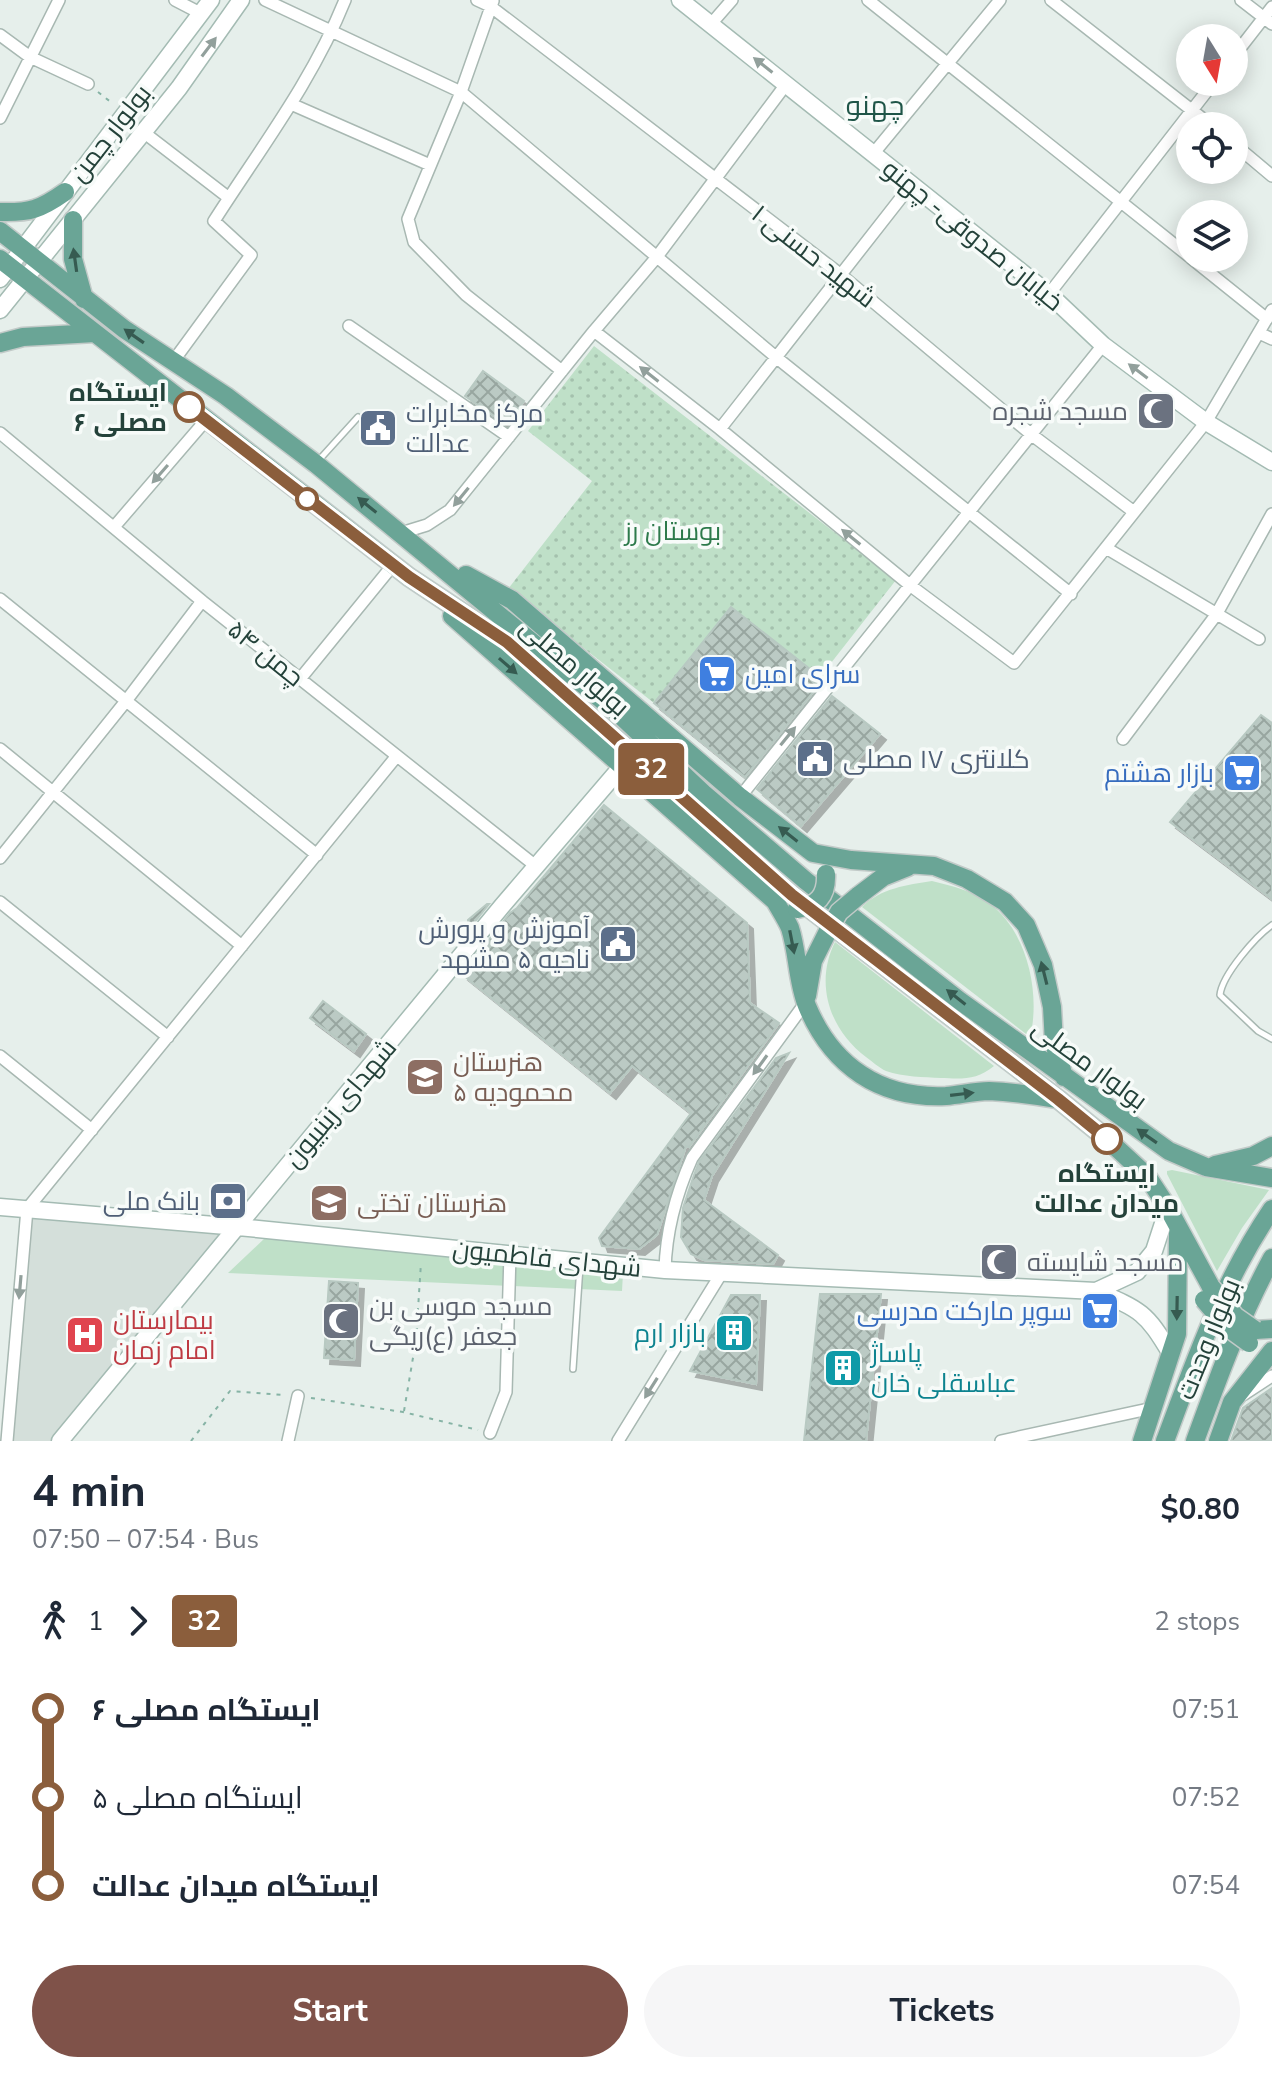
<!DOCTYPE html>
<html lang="en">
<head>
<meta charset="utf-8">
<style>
  :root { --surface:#fff; --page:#f6f6f7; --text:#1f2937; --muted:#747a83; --accent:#7f5249 }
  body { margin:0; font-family:"Nunito Sans",Cairo,sans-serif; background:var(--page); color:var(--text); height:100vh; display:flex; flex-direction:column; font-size:30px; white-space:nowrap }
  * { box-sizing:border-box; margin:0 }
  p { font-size:26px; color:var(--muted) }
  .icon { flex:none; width:44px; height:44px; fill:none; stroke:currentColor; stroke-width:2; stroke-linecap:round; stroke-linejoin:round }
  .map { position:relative; height:1441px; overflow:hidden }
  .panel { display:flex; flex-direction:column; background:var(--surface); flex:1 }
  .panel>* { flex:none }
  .badge { padding:0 16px; border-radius:6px; font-size:28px; line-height:52px }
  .needle { width:52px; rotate:169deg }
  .buttons { position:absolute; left:1176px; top:24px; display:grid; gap:16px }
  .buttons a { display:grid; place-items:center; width:72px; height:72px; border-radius:50%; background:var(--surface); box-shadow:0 4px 20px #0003; font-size:40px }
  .map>.badge { position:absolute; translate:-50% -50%; box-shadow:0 0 0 4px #fff }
  .legs { display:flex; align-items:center; gap:12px; height:88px; padding:0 32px; font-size:26px }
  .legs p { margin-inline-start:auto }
  .summary { display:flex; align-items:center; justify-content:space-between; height:136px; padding:0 32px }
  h1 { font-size:44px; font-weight:700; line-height:60px }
  .action { display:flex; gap:16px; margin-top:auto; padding:16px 32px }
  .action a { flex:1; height:92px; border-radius:48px; background:var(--accent); color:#fff; font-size:32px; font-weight:700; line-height:92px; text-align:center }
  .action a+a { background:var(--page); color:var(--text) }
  ul { padding:0 32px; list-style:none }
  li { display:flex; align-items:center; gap:28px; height:88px; font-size:30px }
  li i { display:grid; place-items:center; width:12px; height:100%; margin:0 10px; background:currentColor }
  li i::after { content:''; width:20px; height:20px; margin:-10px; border:6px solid; border-radius:50%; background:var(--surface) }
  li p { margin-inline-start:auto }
  li:first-child i { background:linear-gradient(#0000 50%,currentColor 0) }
  li:last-child i { background:linear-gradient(currentColor 50%,#0000 0) }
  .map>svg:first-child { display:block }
  .built { fill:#d4dfda }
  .green { fill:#bfe0c8 }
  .park { fill:url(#park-dots) }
  .building { fill:url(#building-cross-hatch); stroke:#b8c9c2; stroke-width:2; filter:url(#shadow) }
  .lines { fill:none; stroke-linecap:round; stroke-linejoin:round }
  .lane-casing { stroke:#a8b8b2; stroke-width:8 }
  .street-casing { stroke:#a8b8b2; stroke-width:14 }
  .secondary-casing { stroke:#a4bbb3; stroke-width:19 }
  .primary-casing { stroke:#c2cac8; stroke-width:21 }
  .path { stroke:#86b3a5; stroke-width:2; stroke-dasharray:4 6; stroke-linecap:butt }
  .lane { stroke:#fff; stroke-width:5 }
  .street { stroke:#fff; stroke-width:11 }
  .secondary { stroke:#fff; stroke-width:16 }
  .primary { stroke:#6aa596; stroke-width:18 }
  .primary-bridge-casing { stroke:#c2cac8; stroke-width:21; stroke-linecap:butt }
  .primary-bridge { stroke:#6aa596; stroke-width:18 }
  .oneway { fill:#92a09c }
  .oneway2 { fill:#365b51 }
  .line-1-casing { stroke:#fff; stroke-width:18 }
  .line-1 { stroke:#8b5e3c; stroke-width:12 }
  .stop-1-dot { fill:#fff; stroke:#8b5e3c; stroke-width:4 }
  .labels { text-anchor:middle; stroke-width:7; stroke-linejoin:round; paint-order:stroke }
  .street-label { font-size:26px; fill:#24423a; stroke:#f7fbf9 }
  .stop-label { font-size:26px; font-weight:bold; fill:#24423a; stroke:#f7fbf9; text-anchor:end }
  .worship-label { font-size:26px; fill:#5b616d; stroke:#f7fbf9; text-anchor:start }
  .service-label { font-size:26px; fill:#4e5e75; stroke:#f7fbf9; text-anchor:start }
  .park-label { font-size:26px; fill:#2d7a4b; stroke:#f7fbf9 }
  .shop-label { font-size:26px; fill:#366cbe; stroke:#f7fbf9; text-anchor:end }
  .education-label { font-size:26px; fill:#785e54; stroke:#f7fbf9; text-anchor:start }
  .health-label { font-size:26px; fill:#be3a42; stroke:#f7fbf9; text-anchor:start }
  .culture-label { font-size:26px; fill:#0d838f; stroke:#f7fbf9; text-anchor:end }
  .neighbourhood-label { font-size:28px; fill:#1f5548; stroke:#f7fbf9 }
</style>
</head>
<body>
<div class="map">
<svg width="1272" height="1441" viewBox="0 0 1272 1441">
  <defs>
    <pattern id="park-dots" width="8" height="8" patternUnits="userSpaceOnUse" patternTransform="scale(2)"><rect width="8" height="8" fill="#bfe0c8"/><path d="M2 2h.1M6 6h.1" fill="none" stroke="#a4c1ad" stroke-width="1.8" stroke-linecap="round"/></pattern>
    <pattern id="building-cross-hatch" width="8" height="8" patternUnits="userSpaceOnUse" patternTransform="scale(2)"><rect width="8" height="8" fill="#bbcac4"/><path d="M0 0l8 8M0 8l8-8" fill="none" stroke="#98a6a0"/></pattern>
    <filter id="shadow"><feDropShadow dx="6" dy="6" stdDeviation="0" flood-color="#0004"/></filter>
  </defs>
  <rect width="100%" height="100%" fill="#e6efeb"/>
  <!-- built -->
  <path class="built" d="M29 1214 238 1228 63 1441H11Z"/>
  <!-- green -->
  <path class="green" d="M932 881C953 886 973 891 990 904 1027 931 1041 994 1030 1037L862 907C881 888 907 885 932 881Z
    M835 942 994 1066C977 1080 963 1079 941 1078 924 1077 903 1077 886 1071 879 1068 872 1061 866 1057 830 1030 814 984 835 942Z
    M1172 1170 1269 1190 1242 1228 1217 1271 1167 1174V1171Z
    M265 1238 623 1273 622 1291 228 1273Z"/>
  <!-- park -->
  <path class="park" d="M594 346 896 580 820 677 731 607 654 703 508 589 592 481 528 431Z"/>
  <!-- building -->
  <path class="building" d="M483 371 524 401 509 421 503 422 465 396Z
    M731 607 820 677 815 683 818 686 745 777 654 703Z
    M832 696 880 734 801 826 757 789Z
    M1261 715 1272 723V899L1170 822Z
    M604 805 747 923 750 1003 779 1023 689 1147 686 1146 657 1235 639 1249 602 1246 599 1238 691 1113 632 1066 610 1093 462 974 510 913 517 908Z
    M487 904H489L469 929 468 920Z
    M323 1001 366 1034 354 1051 310 1018Z
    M789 1053 712 1176 704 1200 778 1255 773 1264 704 1260 691 1254 681 1237 683 1208 694 1175 699 1162 776 1058Z
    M329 1281 358 1283 354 1360 324 1358Z
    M820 1294H881L866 1441H804Z
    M731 1295H760L756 1384 690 1371Z
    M1272 1388V1441H1231L1243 1408Z"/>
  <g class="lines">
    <!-- lane casing -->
    <g class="lane-casing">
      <path id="lane" d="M319 460 358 417
        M1272 925C1256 936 1222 975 1220 995L1258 1031 1272 1039
        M573 1369 580 1266"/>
    </g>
    <!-- street casing -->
    <g class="street-casing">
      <path id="street" d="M175 0 202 14
        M265 0 461 92 777 358 1071 594
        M477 0 490 6 840 274 1032 435 1134 512
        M868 0 1190 257
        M1051 0 1212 126
        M1241 0 1272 24
        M493 1 461 92 408 219 414 242 466 295 562 371
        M711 24 732 0
        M0 35 30 57 88 84
        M1234 56 1272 7
        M291 104 430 165
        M0 118 59 0
        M142 131 229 198
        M1234 144 1272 176
        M873 154 1000 0
        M1191 258 1267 319
        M1049 294 1214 82
        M349 326 509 437
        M594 331 720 429 911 586 1014 663 1206 422 1272 310
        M1259 333 1272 339
        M172 363 251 255 214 221C260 149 313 80 345 0
        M720 429 911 185
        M0 433 202 601 537 867
        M114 527 206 420
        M401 533 427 525 450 510 594 331 656 258 787 83
        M1106 548 1259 639
        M0 599 317 855
        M300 679 393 565
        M1123 739 1216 615 1272 514
        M0 749 242 946
        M740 797 1103 345
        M0 858 126 701 202 601
        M0 902 168 1037
        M0 1056 92 1130
        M665 1270C666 1230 676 1194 692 1158L806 1002
        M1243 1395 1272 1376
        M490 1433 506 1392 510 1254
        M7 1441 27 1209 396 757
        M288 1441 298 1396
        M618 1441 721 1274
        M1001 1441 1153 1408"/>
    </g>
    <!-- secondary casing -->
    <g class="secondary-casing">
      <path id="secondary" d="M680 0 1049 294 1103 345 1206 422 1272 462
        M0 279 211 0
        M0 310 179 88 241 0
        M0 1207 238 1227 665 1270 1096 1291C1141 1310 1146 1312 1171 1354
        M1096 1291 1137 1272 1154 1251 1168 1208
        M60 1441 502 906 622 766"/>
    </g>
    <!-- primary casing -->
    <g class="primary-casing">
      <path id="primary" d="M0 212C30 213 41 209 65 192
        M73 220V259L84 299
        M0 231 124 329 226 396 316 464 619 714 703 793 806 881 960 1001 1169 1151 1206 1167 1272 1178
        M0 259 409 577 507 642 792 895 1058 1099 1107 1139 1147 1176 1168 1208 1211 1287
        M0 343 23 337 95 333
        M466 575 512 600 740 797 813 853 851 860 934 866 967 879 1005 902 1026 925 1043 965 1052 1007 1054 1043 1064 1077
        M452 616 775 901C780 910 786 919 790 928 798 953 797 981 807 1006 832 1066 880 1099 946 1096 960 1095 975 1091 989 1091 1012 1092 1034 1095 1056 1099
        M858 896 883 877 908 867
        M807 996 813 961 828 931
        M1215 1165 1253 1156 1272 1146
        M1255 1330 1272 1329
        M1142 1441 1177 1334 1178 1233
        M1165 1441C1196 1358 1222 1283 1272 1209
        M1195 1441C1218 1378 1240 1317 1272 1258
        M1218 1441 1232 1402 1272 1351"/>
    </g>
    <!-- path -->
    <path class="path" d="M98 92 112 103
      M311 1398 403 1412 478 1430
      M404 1411 416 1340 421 1263
      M191 1441 230 1391 285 1395"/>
    <!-- lane -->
    <use href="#lane" class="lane"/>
    <!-- street -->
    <use href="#street" class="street"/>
    <!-- secondary -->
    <use href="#secondary" class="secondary"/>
    <!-- primary -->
    <use href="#primary" class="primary"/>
    <!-- primary-bridge casing -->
    <g class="primary-bridge-casing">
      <path id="primary-bridge" d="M797 909C818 906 827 895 826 874
        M828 931 839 912 858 896
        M1211 1287 1235 1316 1255 1330
        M1204 1300 1227 1327 1249 1343"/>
    </g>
    <!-- primary-bridge -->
    <use href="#primary-bridge" class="primary-bridge"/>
  </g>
  <!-- one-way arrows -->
  <defs><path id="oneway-solid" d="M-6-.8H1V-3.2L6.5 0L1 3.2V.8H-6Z" transform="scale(2)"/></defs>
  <g class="oneway">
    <use href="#oneway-solid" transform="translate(209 47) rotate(-53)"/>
    <use href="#oneway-solid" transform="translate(763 65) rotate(-142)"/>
    <use href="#oneway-solid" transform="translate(1138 371) rotate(-143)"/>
    <use href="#oneway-solid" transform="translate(649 374) rotate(-142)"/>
    <use href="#oneway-solid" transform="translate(160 474) rotate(131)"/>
    <use href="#oneway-solid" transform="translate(461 497) rotate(129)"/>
    <use href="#oneway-solid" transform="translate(851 537) rotate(-141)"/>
    <use href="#oneway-solid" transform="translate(788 736) rotate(-51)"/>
    <use href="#oneway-solid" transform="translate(760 1065) rotate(126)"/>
    <use href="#oneway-solid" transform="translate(20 1287) rotate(95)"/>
    <use href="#oneway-solid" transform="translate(651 1388) rotate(122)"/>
  </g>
  <g class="oneway2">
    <use href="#oneway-solid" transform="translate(75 260) rotate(-98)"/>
    <use href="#oneway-solid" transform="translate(134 336) rotate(-145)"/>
    <use href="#oneway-solid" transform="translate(367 505) rotate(-141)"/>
    <use href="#oneway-solid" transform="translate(508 666) rotate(41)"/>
    <use href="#oneway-solid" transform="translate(788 834) rotate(-142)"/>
    <use href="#oneway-solid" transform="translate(792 942) rotate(79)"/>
    <use href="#oneway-solid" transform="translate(1044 973) rotate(-104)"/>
    <use href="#oneway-solid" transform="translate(956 997) rotate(-142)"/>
    <use href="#oneway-solid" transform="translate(962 1094) rotate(-7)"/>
    <use href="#oneway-solid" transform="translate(1147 1136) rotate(-145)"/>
    <use href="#oneway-solid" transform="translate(1177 1308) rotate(91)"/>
  </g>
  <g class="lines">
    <!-- line-1 casing -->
    <g class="line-1-casing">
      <path id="line-1" d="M189 407 409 577 507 642 792 895 1058 1099 1107 1139"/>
    </g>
    <!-- line-1 -->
    <use href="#line-1" class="line-1"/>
  </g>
  <!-- icons -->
  <defs>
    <g id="mosque-square" transform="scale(2)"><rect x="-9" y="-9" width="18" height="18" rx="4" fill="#6b7280" stroke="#f7fbf9"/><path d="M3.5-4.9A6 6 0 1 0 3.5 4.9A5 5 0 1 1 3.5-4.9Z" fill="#fff"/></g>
    <g id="civic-square" transform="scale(2)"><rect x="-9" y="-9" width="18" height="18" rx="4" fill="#5c6f8a" stroke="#f7fbf9"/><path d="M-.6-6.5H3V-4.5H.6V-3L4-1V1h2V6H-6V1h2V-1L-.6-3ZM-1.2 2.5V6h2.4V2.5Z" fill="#fff"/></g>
    <g id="supermarket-square" transform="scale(2)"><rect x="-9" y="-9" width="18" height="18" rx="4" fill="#3f7fe0" stroke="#f7fbf9"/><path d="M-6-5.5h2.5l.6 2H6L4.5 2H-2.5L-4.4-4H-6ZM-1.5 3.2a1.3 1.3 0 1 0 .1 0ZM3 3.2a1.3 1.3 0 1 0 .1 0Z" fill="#fff"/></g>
    <g id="school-square" transform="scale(2)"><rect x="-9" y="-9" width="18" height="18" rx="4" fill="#8d6e63" stroke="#f7fbf9"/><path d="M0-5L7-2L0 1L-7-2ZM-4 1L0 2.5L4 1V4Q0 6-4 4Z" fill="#fff"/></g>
    <g id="bank-square" transform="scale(2)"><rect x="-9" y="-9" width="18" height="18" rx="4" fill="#5c6f8a" stroke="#f7fbf9"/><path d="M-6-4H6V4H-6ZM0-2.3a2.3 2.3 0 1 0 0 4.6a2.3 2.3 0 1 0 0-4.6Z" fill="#fff"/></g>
    <g id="building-square" transform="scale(2)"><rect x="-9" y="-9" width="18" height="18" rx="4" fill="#0f9aa8" stroke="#f7fbf9"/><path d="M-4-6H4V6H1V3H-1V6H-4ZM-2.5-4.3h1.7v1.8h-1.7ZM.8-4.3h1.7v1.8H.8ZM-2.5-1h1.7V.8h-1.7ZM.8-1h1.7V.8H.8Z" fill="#fff"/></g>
    <g id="hospital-square" transform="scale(2)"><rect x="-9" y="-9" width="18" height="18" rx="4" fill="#e0444e" stroke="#f7fbf9"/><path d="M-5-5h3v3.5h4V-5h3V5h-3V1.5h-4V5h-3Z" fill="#fff"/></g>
  </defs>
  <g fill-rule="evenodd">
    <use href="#mosque-square" x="1156" y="411"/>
    <use href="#civic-square" x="378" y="428"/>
    <use href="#supermarket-square" x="717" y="674"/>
    <use href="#civic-square" x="815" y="759"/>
    <use href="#supermarket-square" x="1242" y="773"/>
    <use href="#civic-square" x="618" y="944"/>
    <use href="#school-square" x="425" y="1077"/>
    <use href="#bank-square" x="228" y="1201"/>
    <use href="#school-square" x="329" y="1203"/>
    <use href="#mosque-square" x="999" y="1262"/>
    <use href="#supermarket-square" x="1100" y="1311"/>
    <use href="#mosque-square" x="341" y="1321"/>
    <use href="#building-square" x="734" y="1333"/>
    <use href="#hospital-square" x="85" y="1335"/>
    <use href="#building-square" x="843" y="1368"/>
  </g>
  <!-- markers -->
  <g class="stop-1-dot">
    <circle cx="189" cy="407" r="14"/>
    <circle cx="307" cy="499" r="10"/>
    <circle cx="1107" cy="1139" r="14"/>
  </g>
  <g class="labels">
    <!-- street labels -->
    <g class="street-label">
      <text transform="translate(110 133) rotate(-52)" y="9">بولوار چمن</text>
      <text transform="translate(973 235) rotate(39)" y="9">خیابان صدوقی- چهنو</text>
      <text transform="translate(814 256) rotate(38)" y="9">شهید حسنی ۱</text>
      <text transform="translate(266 653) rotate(39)" y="9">چمن ۵۴</text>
      <text transform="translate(575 667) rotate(41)" y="9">بولوار مصلی</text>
      <text transform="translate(1090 1064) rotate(36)" y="9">بولوار مصلی</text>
      <text transform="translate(340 1103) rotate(-50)" y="9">شهدای زینبیون</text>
      <text transform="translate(547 1258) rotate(6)" y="9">شهدای فاطمیون</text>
      <text transform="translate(1208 1339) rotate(-68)" y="9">بولوار وحدت</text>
    </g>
    <!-- stop labels -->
    <g class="stop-label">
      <text x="167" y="401">ایستگاه<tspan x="167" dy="30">مصلی ۶</tspan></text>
      <text x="1107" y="1182" text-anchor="middle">ایستگاه<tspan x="1107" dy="30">میدان عدالت</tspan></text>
    </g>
    <!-- worship labels -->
    <g class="worship-label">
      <text x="1128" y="420" text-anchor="end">مسجد شجره</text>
      <text x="1027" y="1271">مسجد شایسته</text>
      <text x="369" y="1315">مسجد موسی بن<tspan x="369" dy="30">جعفر (ع)ریگی</tspan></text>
    </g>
    <!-- service labels -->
    <g class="service-label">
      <text x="406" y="422">مرکز مخابرات<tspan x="406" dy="30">عدالت</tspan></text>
      <text x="843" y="768">کلانتری ۱۷ مصلی</text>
      <text x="590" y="938" text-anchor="end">آموزش و پرورش<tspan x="590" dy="30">ناحیه ۵ مشهد</tspan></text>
      <text x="200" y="1210" text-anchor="end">بانک ملی</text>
    </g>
    <!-- park labels -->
    <g class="park-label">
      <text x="673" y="540">بوستان رز</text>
    </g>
    <!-- shop labels -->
    <g class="shop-label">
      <text x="745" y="683" text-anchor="start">سرای امین</text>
      <text x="1214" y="782">بازار هشتم</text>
      <text x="1072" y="1320">سوپر مارکت مدرسی</text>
    </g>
    <!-- education labels -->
    <g class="education-label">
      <text x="453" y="1071">هنرستان<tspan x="453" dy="30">محمودیه ۵</tspan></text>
      <text x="357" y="1212">هنرستان تختی</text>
    </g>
    <!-- health labels -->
    <g class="health-label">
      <text x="113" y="1329">بیمارستان<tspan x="113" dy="30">امام زمان</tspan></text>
    </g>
    <!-- culture labels -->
    <g class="culture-label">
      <text x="706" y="1342">بازار ارم</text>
      <text x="871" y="1362" text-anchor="start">پاساژ<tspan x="871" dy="30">عباسقلی خان</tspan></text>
    </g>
    <!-- neighbourhood labels -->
    <g class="neighbourhood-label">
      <text x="875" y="115">چهنو</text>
    </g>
  </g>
</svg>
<div class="buttons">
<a><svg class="needle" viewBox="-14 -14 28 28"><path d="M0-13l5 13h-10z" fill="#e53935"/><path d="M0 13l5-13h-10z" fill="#747a83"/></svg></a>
<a><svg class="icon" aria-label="locate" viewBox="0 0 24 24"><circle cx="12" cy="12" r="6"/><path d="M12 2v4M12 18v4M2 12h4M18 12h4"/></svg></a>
<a><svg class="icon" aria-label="layers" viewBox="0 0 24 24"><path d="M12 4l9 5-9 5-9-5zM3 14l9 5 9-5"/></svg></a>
</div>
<b class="badge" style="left:651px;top:769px;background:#8b5e3c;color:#fff">32</b>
</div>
<section class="panel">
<div class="summary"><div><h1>4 min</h1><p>07:50 – 07:54 · Bus</p></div><b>$0.80</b></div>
<div class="legs"><svg class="icon" aria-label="walk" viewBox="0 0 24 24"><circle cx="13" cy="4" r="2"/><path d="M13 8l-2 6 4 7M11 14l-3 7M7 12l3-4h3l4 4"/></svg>1<svg class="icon" aria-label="forward" viewBox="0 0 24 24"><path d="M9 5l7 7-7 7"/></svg><b class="badge" style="background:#8b5e3c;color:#fff">32</b><p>2 stops</p></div>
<ul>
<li><i style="color:#8b5e3c"></i><b>ایستگاه مصلی ۶</b><p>07:51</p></li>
<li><i style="color:#8b5e3c"></i><span>ایستگاه مصلی ۵</span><p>07:52</p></li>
<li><i style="color:#8b5e3c"></i><b>ایستگاه میدان عدالت</b><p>07:54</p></li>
</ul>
<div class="action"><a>Start</a><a>Tickets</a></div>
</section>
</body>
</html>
